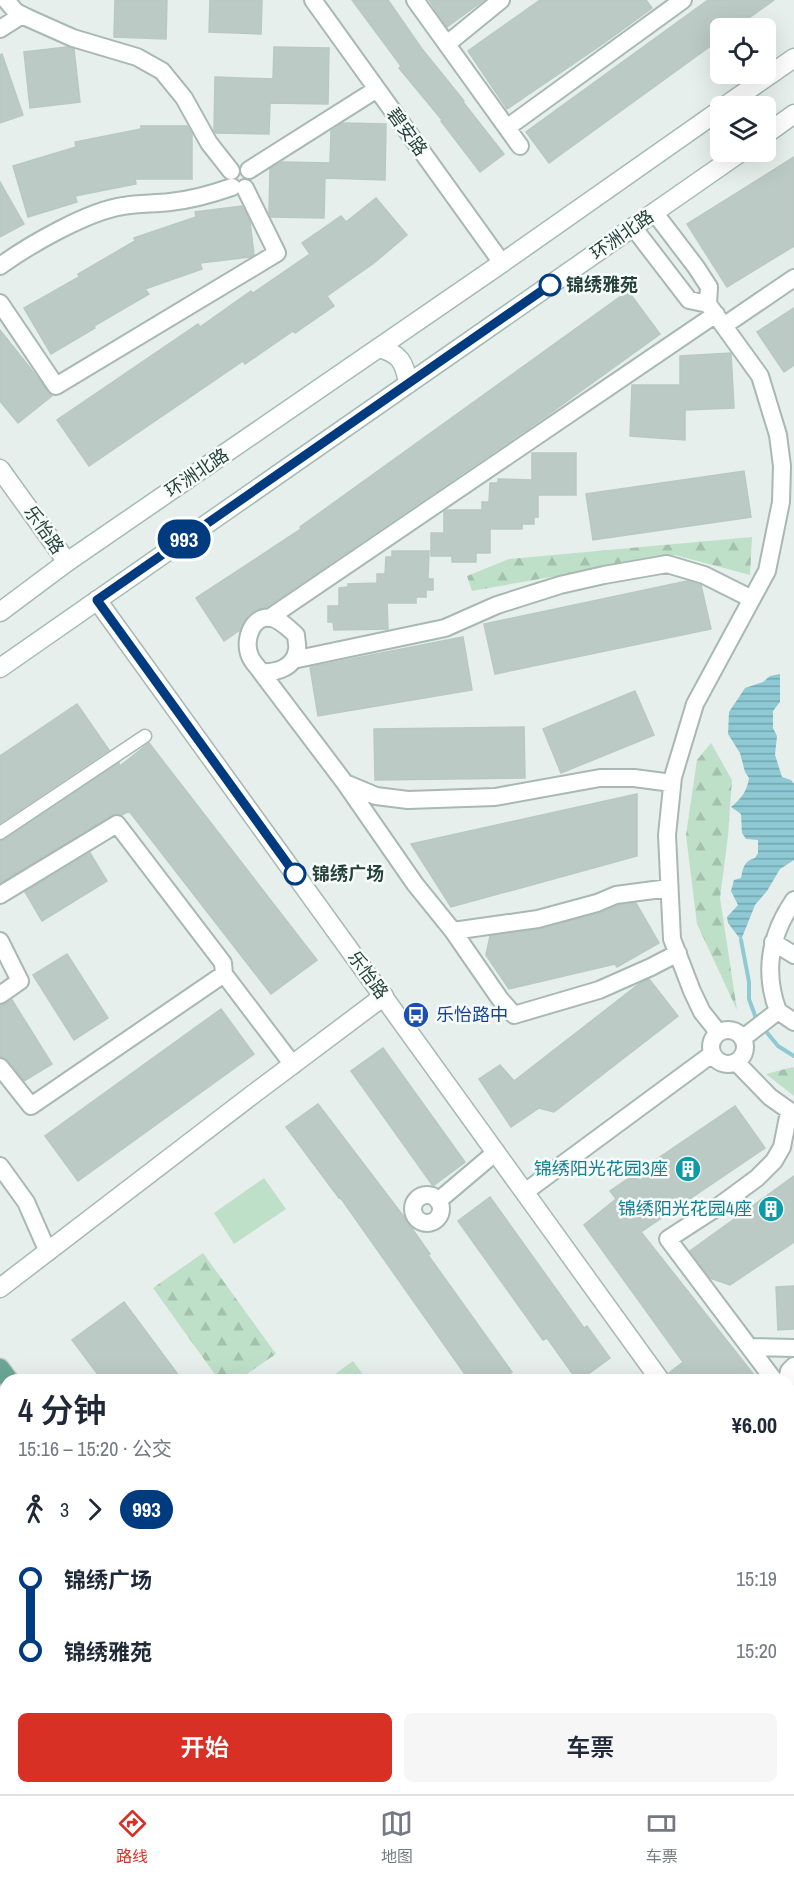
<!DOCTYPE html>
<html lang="zh">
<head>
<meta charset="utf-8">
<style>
  :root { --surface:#fff; --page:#f6f6f7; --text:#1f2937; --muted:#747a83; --line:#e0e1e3; --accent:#d93025 }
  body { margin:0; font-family:"Archivo Narrow","Noto Sans SC",sans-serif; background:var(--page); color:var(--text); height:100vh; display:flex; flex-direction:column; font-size:22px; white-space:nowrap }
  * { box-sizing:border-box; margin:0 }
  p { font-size:20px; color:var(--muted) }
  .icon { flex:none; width:33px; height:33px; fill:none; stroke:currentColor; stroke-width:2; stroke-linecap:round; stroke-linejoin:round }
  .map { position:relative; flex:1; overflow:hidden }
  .details { position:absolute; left:0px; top:1374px; width:795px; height:420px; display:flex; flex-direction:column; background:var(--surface); border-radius:18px 18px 0 0; box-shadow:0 6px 24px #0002 }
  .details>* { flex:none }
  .badge { padding:0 12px; border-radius:20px; font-size:21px; line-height:39px }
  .controls { position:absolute; left:710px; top:18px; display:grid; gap:12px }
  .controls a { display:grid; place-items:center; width:66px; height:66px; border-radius:9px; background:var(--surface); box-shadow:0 6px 24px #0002; font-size:30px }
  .map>.badge { position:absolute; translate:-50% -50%; box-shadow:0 0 0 3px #fff }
  .legs { display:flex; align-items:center; gap:9px; height:66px; padding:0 18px; font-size:20px }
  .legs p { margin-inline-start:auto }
  .headline { display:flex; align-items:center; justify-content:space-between; height:102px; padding:0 18px }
  h1 { font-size:33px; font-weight:600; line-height:45px }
  .button { display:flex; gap:12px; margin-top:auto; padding:12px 18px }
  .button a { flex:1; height:69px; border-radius:9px; background:var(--accent); color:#fff; font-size:24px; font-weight:600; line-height:69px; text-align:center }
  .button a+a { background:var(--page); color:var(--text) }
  ul { padding:0 18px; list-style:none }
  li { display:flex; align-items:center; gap:21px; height:72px; font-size:22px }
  li i { display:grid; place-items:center; width:9px; height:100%; margin:0 8px; background:currentColor }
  li i::after { content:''; width:15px; height:15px; margin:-8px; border:4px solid; border-radius:50%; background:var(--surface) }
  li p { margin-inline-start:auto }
  li:first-child i { background:linear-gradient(#0000 50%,currentColor 0) }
  li:last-child i { background:linear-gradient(currentColor 50%,#0000 0) }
  .menu { display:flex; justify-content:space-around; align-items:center; height:84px; border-top:2px solid var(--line); background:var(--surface); font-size:16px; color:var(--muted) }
  .menu a { display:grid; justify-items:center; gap:3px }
  .menu .current { color:var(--accent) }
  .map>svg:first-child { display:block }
  .built { fill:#d4dfda }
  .forest { fill:url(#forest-firs) }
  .park { fill:#bfe0c8 }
  .water { fill:url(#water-rules) }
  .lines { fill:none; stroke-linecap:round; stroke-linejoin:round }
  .stream { stroke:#8ec9d4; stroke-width:4 }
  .building { fill:#bbcac4; stroke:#b8c9c2; stroke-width:1.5 }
  .pedestrian-casing { stroke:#a8b8b2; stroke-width:15 }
  .minor-casing { stroke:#a8b8b2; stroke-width:20 }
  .tertiary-casing { stroke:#a8b8b2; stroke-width:21 }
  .secondary-casing { stroke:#a4bbb3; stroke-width:21 }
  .primary-casing { stroke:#c2cac8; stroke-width:21 }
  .pedestrian { stroke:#fff; stroke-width:12 }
  .minor { stroke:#fff; stroke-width:16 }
  .tertiary { stroke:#fff; stroke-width:18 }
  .secondary { stroke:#fff; stroke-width:18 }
  .primary { stroke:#6aa596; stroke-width:18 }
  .line-1-casing { stroke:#fff; stroke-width:14 }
  .line-1 { stroke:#003b80; stroke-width:9 }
  .stop-1-dot { fill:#fff; stroke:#003b80; stroke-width:3 }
  .labels { text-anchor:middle; stroke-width:5; stroke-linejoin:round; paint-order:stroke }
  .street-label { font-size:18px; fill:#24423a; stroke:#f7fbf9 }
  .stop-label { font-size:18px; font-weight:bold; fill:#24423a; stroke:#f7fbf9; text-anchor:start }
  .transit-label { font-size:18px; fill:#164399; stroke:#f7fbf9; text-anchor:start }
  .culture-label { font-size:18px; fill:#0d838f; stroke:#f7fbf9; text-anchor:end }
</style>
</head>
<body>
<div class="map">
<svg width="794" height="1794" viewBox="0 0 794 1794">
  <defs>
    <pattern id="forest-firs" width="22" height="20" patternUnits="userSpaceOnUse" patternTransform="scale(1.5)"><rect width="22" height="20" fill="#bfe0c8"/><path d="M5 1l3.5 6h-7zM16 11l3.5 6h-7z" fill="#a4c1ad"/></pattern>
    <pattern id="water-rules" width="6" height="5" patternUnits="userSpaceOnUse" patternTransform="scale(1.5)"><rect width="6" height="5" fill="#8ec9d4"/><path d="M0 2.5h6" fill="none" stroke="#74a5ad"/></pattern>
  </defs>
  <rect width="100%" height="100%" fill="#e6efeb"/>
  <!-- built -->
  <path class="built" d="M0 1547 6 1556V1788H87L79 1794H0Z"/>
  <!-- forest -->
  <path class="forest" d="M752 537 750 575 675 555 472 591 467 576 509 559Z
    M711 743 732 780 728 836 720 898 737 1010 697 924 686 835 697 760Z
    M794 1068V1096L766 1074 793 1067Z
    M203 1253 276 1354 238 1380H219L153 1288Z"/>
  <!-- park -->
  <path class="park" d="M264 1178 286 1209 234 1244 214 1213Z
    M353 1361 367 1380H327Z"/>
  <!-- water -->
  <path class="water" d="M780 674V702L773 711V728L777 736 775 755 782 777 791 780 794 784V860L780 869 767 891 755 905 741 940 728 923 727 917 738 905 731 891 734 880 741 878C743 868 744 861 755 858L758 853V840L746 839 742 833 741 814 731 807C742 798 747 791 749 778L745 772 740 753 728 734 729 712 745 688 763 682 770 676Z"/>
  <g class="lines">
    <!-- stream -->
    <path class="stream" d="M741 940 749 982V999L757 1021
      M764 1029 778 1046 794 1056"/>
  </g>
  <!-- building -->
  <path class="building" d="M115 0H167L166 39 114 37Z
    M210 0H262L261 34 209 32Z
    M352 0H388L422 49 464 101 463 102 504 154 480 172 441 121 442 120 399 68 401 66Z
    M429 0H484L447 27Z
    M540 0H646L652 8 604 43 507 109 468 51Z
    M708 0H774L735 28H720V39L549 163 526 132Z
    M67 47 74 49 80 102 30 108 24 52Z
    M274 47 329 48 328 104 270 103 269 134 216 133 214 130 215 77 273 79Z
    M2 54 23 115 0 123V55Z
    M343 123 386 124 385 180 325 178 324 218 271 217 269 212 270 169 282 162 330 163 331 131Z
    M141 126H187L192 134V179H135L136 184 75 196 77 202 28 217 13 166 76 147 75 142 141 129Z
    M794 157V246L727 287 687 224Z
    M0 182 24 224 0 237Z
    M376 198 407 235 374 263 327 296 334 306 295 333 293 331 245 364 243 361 89 466 57 420 198 324 200 327 251 291 253 293 310 254 302 243 341 216 346 222Z
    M242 206 250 221 254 255 250 257 200 263 202 269 145 289 149 294 94 326 95 328 51 354 24 308 79 277 78 274 135 241 134 238 196 217 195 212Z
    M628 291 660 334 545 417 266 607 252 612 246 619 240 630 224 641 196 598 301 529 300 527Z
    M794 308V365L784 372 757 332Z
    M0 330 52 396 18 423 0 401Z
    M731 353 734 408 685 410V440L630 436 632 385H680V356Z
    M532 453H576V495H538V517H534V524H522V529H490V553H476V562H452V556H431V533H444V512L447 510H482V502H489L490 483H498V479L532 480Z
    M744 471 751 517 593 540 586 494Z
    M392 551H429L428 579H433V590H426V597H416V603H387L388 629 334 630 333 622H328V606H339V588L348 587V584L377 583V574H385L386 557H392Z
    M687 581 701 585 711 629 495 674 484 624Z
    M463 637 472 690 318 716 310 667Z
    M635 691 654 735 561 773 543 729Z
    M77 704 109 750 0 823V756Z
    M524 727 525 778 375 780 374 729Z
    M149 743 317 960 271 994 129 811 122 815H112L0 883V841L119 763 120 766Z
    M637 794V856L451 907 411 844Z
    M90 853 107 881 42 921 25 892Z
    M636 903 659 943 617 967 615 964 509 989 486 955 490 936 541 929 600 913 619 905Z
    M67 954 108 1018 74 1040 33 975Z
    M649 979 678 1016 554 1112 539 1108 511 1127 479 1079 500 1065 514 1081 639 984Z
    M12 1000 52 1064 24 1081 8 1060 0 1056V1006Z
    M221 1009 254 1054 78 1181 45 1136Z
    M383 1048 465 1162 433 1186 351 1071Z
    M318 1104 401 1213 430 1254 428 1255 512 1372 501 1380H469L340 1197 339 1198 286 1127Z
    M735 1106 765 1148 641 1232 758 1380H671L669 1373 683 1362 584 1225 616 1199 610 1191Z
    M794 1176V1242L730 1285 710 1278 690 1251Z
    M490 1197 584 1328 587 1326 610 1358 580 1380H577L547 1338 543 1340 458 1221Z
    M794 1286V1329L778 1330 776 1287Z
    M124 1302 182 1380H102L72 1340Z"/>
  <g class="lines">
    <!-- pedestrian casing -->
    <g class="pedestrian-casing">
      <path id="pedestrian" d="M0 833 145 736"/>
    </g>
    <!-- minor casing -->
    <g class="minor-casing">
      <path id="minor" d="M6 0 16 12 28 18 73 38 137 57 162 71 184 98 209 143 231 171
        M313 0 502 263
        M415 0 520 146
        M0 29 22 15
        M447 44 501 0
        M508 127 683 0
        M249 170 377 89
        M654 212 696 267 709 287 708 304 760 376 778 435 782 466 781 502 767 571 695 704 673 777 667 835 672 939 692 991 702 1012 718 1032
        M633 227 689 300 708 304
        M0 266C29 245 88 211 123 206 139 203 154 204 170 202 191 200 212 194 232 187
        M0 303 56 386 277 253 245 188
        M725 325 794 278
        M269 618 716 314
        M293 660 445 628 497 605 560 585 604 575 667 564 704 575 752 599
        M261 672C276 673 294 668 297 650 298 646 296 639 296 635 288 628 282 621 272 618 252 614 243 641 250 656 252 662 258 667 261 672L345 783 415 884 453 931 500 999 514 1015 599 990 651 967 678 953
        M345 783 376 796 408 800 495 797 600 778H634L672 783
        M0 895 117 824 223 963 224 974
        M794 900C770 935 763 971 778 1011L794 1022
        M453 931 538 919 597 903 616 895 669 888
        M0 941 20 981 0 995
        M773 942 794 955
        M711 1047a17 17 0 1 1 34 0a17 17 0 1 1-34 0Z
        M743 1038 778 1011
        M736 1062 770 1097 794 1114
        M0 1067 31 1106 224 974 293 1065
        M0 1166 26 1202 48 1252
        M525 1192 712 1054
        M413 1209a14 14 0 1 1 28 0a14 14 0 1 1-28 0Z
        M438 1201 496 1152
        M751 1347 794 1348
        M774 1380 668 1239 719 1206 757 1178 774 1161 782 1147 789 1112
        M787 1380 789 1371 794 1366
        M789 1400 794 1407"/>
    </g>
    <!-- tertiary casing -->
    <g class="tertiary-casing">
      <path id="tertiary" d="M0 469 67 562
        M97 600 660 1380
        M0 1288 252 1095 384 996
        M789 1558 794 1565
        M126 1794 135 1788"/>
    </g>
    <!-- secondary casing -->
    <g class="secondary-casing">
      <path id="secondary" d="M725 106 794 58
        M765 135 794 114
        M378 348C400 353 405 363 408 384
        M0 612 67 562 502 263 720 110
        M0 668 741 152"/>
    </g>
    <!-- primary casing -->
    <g class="primary-casing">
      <path id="primary" d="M0 1368 9 1380
        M0 1406 6 1414
        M0 1464 6 1472
        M0 1498 6 1506
        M216 1788 233 1794
        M274 1788 278 1794
        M304 1788 308 1794"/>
    </g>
    <!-- pedestrian -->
    <use href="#pedestrian" class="pedestrian"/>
    <!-- minor -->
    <use href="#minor" class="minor"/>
    <!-- tertiary -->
    <use href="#tertiary" class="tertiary"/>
    <!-- secondary -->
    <use href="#secondary" class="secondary"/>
    <!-- primary -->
    <use href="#primary" class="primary"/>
  </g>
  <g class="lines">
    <!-- line-1 casing -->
    <g class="line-1-casing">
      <path id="line-1" d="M295 874 97 600 550 285"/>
    </g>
    <!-- line-1 -->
    <use href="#line-1" class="line-1"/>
  </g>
  <!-- icons -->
  <defs>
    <g id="bus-disc" transform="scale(1.35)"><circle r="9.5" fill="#1a4fb4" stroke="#f7fbf9"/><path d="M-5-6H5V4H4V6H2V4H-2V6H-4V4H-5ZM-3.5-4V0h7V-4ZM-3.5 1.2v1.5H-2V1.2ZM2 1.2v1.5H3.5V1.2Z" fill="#fff"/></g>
    <g id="building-disc" transform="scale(1.35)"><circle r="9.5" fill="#0f9aa8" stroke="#f7fbf9"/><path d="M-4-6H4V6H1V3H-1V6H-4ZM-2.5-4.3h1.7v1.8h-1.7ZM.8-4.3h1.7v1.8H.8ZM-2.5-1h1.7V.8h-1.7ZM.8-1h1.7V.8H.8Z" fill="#fff"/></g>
  </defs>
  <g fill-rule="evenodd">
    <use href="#bus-disc" x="416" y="1015"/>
    <use href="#building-disc" x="688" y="1169"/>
    <use href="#building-disc" x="771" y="1209"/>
  </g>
  <!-- markers -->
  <g class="stop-1-dot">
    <circle cx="550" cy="285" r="10"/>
    <circle cx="295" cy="874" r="10"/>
  </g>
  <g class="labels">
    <!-- street labels -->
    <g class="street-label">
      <text transform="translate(407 132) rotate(54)" y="6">碧安路</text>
      <text transform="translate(622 235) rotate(-35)" y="6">环洲北路</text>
      <text transform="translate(197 473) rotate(-34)" y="6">环洲北路</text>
      <text transform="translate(44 530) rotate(55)" y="6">乐怡路</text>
      <text transform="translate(368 975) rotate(54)" y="6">乐怡路</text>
    </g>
    <!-- stop labels -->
    <g class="stop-label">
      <text x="566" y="291">锦绣雅苑</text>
      <text x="312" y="880">锦绣广场</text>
    </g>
    <!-- transit labels -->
    <g class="transit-label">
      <text x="436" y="1021">乐怡路中</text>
    </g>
    <!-- culture labels -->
    <g class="culture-label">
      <text x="668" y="1175">锦绣阳光花园3座</text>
      <text x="752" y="1215">锦绣阳光花园4座</text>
    </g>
  </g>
</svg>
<div class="controls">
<a><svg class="icon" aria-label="locate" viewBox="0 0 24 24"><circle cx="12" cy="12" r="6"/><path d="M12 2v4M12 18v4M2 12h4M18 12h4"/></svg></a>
<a><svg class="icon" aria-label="layers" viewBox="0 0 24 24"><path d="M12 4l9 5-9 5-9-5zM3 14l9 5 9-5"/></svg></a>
</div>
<b class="badge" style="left:184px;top:539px;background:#003b80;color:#fff">993</b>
<section class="details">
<div class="headline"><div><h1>4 分钟</h1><p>15:16 – 15:20 · 公交</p></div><b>¥6.00</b></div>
<div class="legs"><svg class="icon" aria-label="walk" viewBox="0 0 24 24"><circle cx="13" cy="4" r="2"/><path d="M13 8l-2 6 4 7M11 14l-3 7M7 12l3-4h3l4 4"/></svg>3<svg class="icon" aria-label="forward" viewBox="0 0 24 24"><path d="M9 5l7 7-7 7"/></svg><b class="badge" style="background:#003b80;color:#fff">993</b></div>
<ul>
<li><i style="color:#003b80"></i><b>锦绣广场</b><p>15:19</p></li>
<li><i style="color:#003b80"></i><b>锦绣雅苑</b><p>15:20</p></li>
</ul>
<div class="button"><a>开始</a><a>车票</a></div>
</section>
</div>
<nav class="menu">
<a class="current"><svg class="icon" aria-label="directions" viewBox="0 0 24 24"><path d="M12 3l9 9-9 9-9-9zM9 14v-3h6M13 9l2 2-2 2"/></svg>路线</a>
<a><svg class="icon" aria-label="map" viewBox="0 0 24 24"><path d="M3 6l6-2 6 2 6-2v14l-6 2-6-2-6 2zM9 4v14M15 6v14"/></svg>地图</a>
<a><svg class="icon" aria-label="tickets" viewBox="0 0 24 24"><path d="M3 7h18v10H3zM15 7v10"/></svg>车票</a>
</nav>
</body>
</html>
